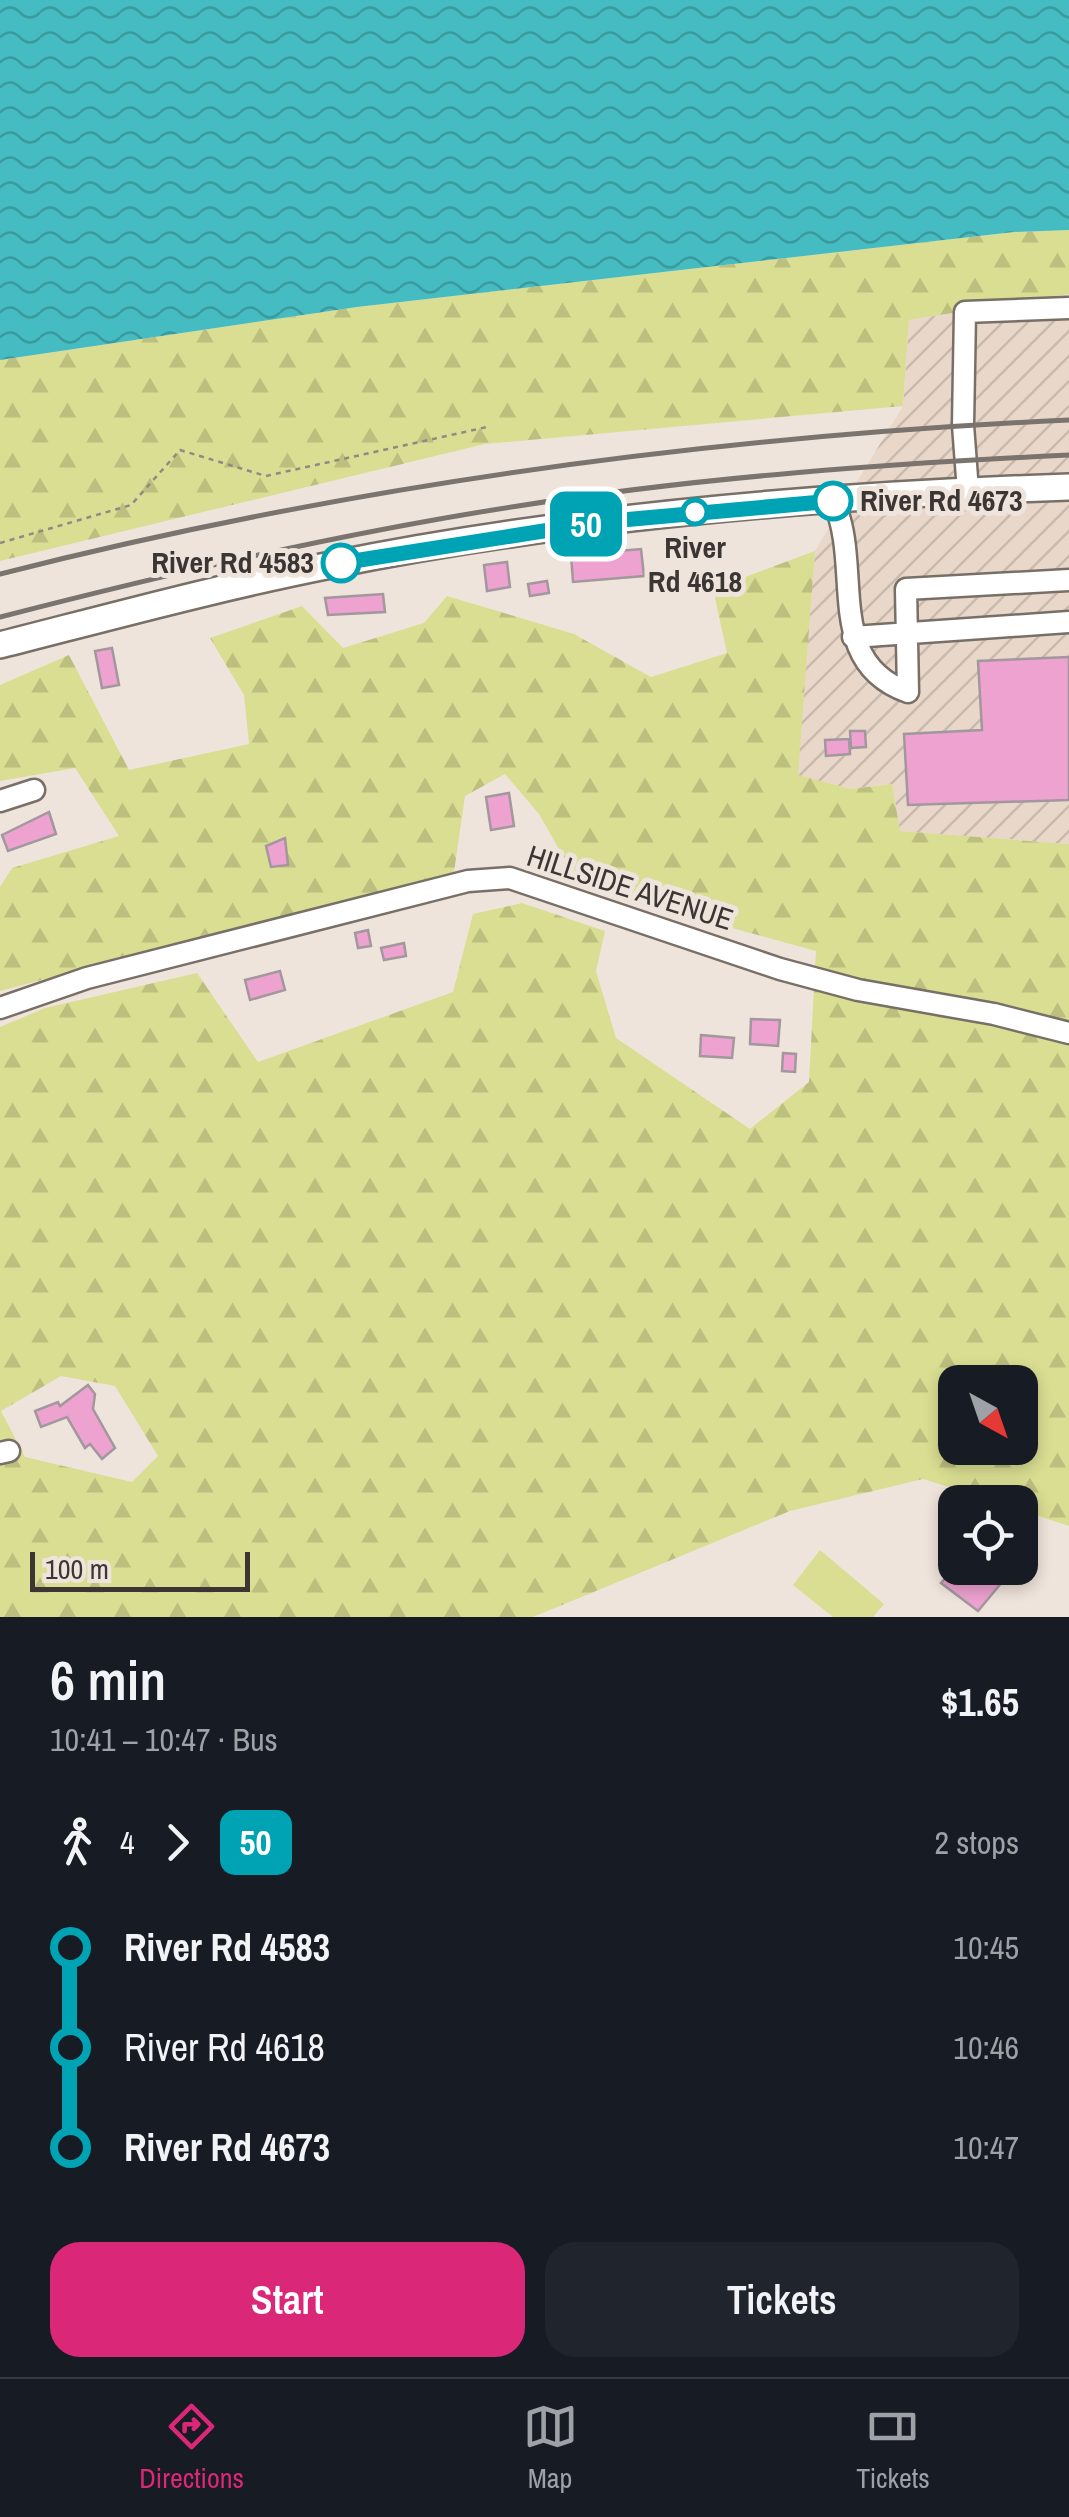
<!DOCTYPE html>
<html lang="en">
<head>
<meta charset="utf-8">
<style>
  :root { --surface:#171b24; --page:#20242c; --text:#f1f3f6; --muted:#9ea1a6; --line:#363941; --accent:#db2777 }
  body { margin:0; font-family:"Archivo Narrow",sans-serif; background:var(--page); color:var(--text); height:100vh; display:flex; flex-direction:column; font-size:38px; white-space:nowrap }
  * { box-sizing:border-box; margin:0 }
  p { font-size:32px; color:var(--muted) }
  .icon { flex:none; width:55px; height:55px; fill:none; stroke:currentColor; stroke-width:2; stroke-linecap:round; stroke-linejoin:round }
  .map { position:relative; height:1617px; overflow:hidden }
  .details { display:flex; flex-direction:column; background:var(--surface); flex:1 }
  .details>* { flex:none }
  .badge { padding:0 20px; border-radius:15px; font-size:35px; line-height:65px }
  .needle { width:65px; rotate:140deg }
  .fabs { position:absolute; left:938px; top:1365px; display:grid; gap:20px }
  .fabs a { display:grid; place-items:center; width:100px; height:100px; border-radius:20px; background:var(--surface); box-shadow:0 5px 15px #0003; font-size:50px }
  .scale { position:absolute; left:30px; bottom:25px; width:220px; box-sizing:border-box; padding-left:10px; border:5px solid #3b3633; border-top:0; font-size:28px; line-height:35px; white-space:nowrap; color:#3b3633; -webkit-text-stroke:8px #efe4db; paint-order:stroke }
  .map>.badge { position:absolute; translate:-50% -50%; box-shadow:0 0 0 5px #fff }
  .legs { display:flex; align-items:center; gap:15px; height:110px; padding:0 50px; font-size:32px }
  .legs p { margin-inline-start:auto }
  .headline { display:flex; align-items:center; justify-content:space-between; height:170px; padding:0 50px }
  h1 { font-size:55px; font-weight:600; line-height:75px }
  .primary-button { display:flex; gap:20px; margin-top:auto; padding:20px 50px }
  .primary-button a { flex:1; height:115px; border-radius:30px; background:var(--accent); color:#fff; font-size:40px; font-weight:600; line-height:115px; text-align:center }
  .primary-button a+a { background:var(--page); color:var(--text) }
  ul { padding:0 50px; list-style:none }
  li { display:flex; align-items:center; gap:35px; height:100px; font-size:38px }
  li i { display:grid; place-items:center; width:15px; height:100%; margin:0 12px; background:currentColor }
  li i::after { content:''; width:25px; height:25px; margin:-12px; border:8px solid; border-radius:50%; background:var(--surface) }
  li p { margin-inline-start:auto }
  li:first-child i { background:linear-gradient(#0000 50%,currentColor 0) }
  li:last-child i { background:linear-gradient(currentColor 50%,#0000 0) }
  .menu { display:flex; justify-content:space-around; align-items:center; height:140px; border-top:2px solid var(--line); background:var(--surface); font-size:28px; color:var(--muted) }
  .menu a { display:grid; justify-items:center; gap:5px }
  .menu .selected { color:var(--accent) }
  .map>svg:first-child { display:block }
  .industrial { fill:url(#industrial-furrows) }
  .forest { fill:url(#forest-firs); fill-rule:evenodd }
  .pitch { fill:#dade92 }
  .water { fill:url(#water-waves) }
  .building { fill:#eda2cf; stroke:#a3979e; stroke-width:2.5 }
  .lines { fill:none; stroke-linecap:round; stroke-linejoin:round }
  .minor-casing { stroke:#786f67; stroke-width:25 }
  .major-casing { stroke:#786f67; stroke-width:30 }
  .path { stroke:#918983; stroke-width:2.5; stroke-dasharray:5 5; stroke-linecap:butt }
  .minor { stroke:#fff; stroke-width:20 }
  .major { stroke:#fff; stroke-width:25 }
  .rail { stroke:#7a736e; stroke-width:5 }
  .line-1-casing { stroke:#fff; stroke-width:22 }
  .line-1 { stroke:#00a3b4; stroke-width:15 }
  .stop-1-dot { fill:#fff; stroke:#00a3b4; stroke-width:5 }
  .labels { text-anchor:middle; stroke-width:10; stroke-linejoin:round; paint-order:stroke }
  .stop-label { font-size:30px; font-weight:bold; fill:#3b3633; stroke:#efe4db; text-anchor:start }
  .street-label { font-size:30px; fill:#3b3633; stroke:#efe4db }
</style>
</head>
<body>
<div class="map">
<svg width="1069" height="1617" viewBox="0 0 1069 1617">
  <defs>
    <pattern id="industrial-furrows" width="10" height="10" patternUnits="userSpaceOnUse" patternTransform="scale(2.5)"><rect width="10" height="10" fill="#e9d8ca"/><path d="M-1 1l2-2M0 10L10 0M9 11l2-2" fill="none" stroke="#c9baae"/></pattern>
    <pattern id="forest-firs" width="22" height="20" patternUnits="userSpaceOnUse" patternTransform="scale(2.5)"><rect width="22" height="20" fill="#dade92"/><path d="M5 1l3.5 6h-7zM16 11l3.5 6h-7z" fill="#bcbf7e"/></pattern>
    <pattern id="water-waves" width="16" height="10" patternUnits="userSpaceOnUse" patternTransform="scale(2.5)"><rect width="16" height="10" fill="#45bcc2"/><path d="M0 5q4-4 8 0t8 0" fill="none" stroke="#3b9a9e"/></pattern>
  </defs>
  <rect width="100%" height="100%" fill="#efe4db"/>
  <!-- industrial -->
  <path class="industrial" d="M1069 294V844L900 831 892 784 851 789 797 776 815 551 903 406 909 320Z"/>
  <!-- forest -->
  <path class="forest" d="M1069 230V294L909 320 903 406 485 444 0 561V360L357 307 1014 232Z
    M815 551 798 775 851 789 892 784 900 831 1069 844V1526L1020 1510V1502H997L923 1479 790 1511 533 1617H0V1027L45 1008 197 973 258 1062 453 992 473 914 522 903 605 931 596 971 616 1038 750 1129 809 1082 816 951 580 886 539 814 505 774 465 796 454 872 0 991V887L12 868 119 836 75 768 0 781V685L69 655 129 770 249 744 244 695 210 638 302 606 343 648 424 623 447 596 574 634 651 677 727 653 713 589ZM61 1376 115 1386 158 1456 132 1482 25 1457 1 1411ZM955 1382H1020V1448H955Z"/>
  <!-- pitch -->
  <path class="pitch" d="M820 1550 884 1604 873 1617H833L793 1585Z"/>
  <!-- water -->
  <path class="water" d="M0 0H1069V230L1014 232 357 307 0 360Z"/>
  <!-- building -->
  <path class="building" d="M641 549 644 576 573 582 571 555Z
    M507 562 510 587 487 591 484 565Z
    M547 581 549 593 530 596 528 584Z
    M383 594 385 612 328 615 325 598Z
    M112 648 119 685 102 688 95 651Z
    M1069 657V800L908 805 904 734 982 730 978 661Z
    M850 731H865L866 747 851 748Z
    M849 739 850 754 826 756 825 740Z
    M509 793 514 826 491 830 486 797Z
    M49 812 56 834 8 851 2 835Z
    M285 838 288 865 271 867 266 846Z
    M368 930 371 946 358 948 355 933Z
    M404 943 406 956 384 960 381 948Z
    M280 971 285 990 250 1000 245 980Z
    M751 1019 780 1020 778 1046 750 1044Z
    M701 1035 734 1038 732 1058 700 1056Z
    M783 1053 796 1054 795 1072 782 1071Z
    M88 1385 95 1394 93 1409 115 1448 102 1459 90 1444 85 1448 67 1417 41 1427 35 1411 58 1402 60 1406Z
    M954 1568H988L1003 1581 978 1611 941 1583Z"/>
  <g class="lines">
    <!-- minor casing -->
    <g class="minor-casing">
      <path id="minor" d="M968 491 963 425 965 312 1069 308
        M833 501C864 565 822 662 908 692L906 589 1069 580
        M853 637 1069 622
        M0 801 34 790
        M0 1008 87 978 468 881 510 878 780 969 858 990 994 1014 1069 1033
        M0 1453 9 1451"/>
    </g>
    <!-- major casing -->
    <g class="major-casing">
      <path id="major" d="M0 645C110 617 220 587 331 565 573 516 823 495 1069 487"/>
    </g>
    <!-- path -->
    <path class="path" d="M0 543 131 505 180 450 266 476 487 427"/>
    <!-- minor -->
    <use href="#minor" class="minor"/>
    <!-- major -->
    <use href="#major" class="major"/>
    <!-- rail -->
    <path class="rail" d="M0 574C350 485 709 437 1069 420
      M0 617C171 573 343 533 518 506 701 477 885 464 1069 455"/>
  </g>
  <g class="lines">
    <!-- line-1 casing -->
    <g class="line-1-casing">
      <path id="line-1" d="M341 563 600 522 833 501"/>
    </g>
    <!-- line-1 -->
    <use href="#line-1" class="line-1"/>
  </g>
  <!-- markers -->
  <g class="stop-1-dot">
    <circle cx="833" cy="501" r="18"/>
    <circle cx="695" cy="512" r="12"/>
    <circle cx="341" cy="563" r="18"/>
  </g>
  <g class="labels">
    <!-- stop labels -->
    <g class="stop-label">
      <text x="860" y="511">River Rd 4673</text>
      <text x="695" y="558" text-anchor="middle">River<tspan x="695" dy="34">Rd 4618</tspan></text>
      <text x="314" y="573" text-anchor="end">River Rd 4583</text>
    </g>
    <!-- street labels -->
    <g class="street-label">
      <text transform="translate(630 888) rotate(18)" y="10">HILLSIDE AVENUE</text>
    </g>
  </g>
</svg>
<div class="fabs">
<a><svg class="needle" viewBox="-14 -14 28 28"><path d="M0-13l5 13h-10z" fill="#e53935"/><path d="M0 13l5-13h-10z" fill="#9ea1a6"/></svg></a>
<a><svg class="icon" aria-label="locate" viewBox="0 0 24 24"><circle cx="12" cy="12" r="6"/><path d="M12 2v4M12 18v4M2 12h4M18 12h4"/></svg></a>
</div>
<div class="scale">100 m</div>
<b class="badge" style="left:586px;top:524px;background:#00a3b4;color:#fff">50</b>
</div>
<section class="details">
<div class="headline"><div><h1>6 min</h1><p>10:41 – 10:47 · Bus</p></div><b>$1.65</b></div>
<div class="legs"><svg class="icon" aria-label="walk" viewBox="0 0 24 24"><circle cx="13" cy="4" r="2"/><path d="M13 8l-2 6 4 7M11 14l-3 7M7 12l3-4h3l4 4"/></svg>4<svg class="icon" aria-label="forward" viewBox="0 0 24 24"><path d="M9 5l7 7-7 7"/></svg><b class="badge" style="background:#00a3b4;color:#fff">50</b><p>2 stops</p></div>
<ul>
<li><i style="color:#00a3b4"></i><b>River Rd 4583</b><p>10:45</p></li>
<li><i style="color:#00a3b4"></i><span>River Rd 4618</span><p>10:46</p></li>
<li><i style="color:#00a3b4"></i><b>River Rd 4673</b><p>10:47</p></li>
</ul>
<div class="primary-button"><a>Start</a><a>Tickets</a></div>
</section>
<nav class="menu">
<a class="selected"><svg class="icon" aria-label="directions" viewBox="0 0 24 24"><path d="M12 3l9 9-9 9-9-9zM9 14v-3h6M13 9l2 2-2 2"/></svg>Directions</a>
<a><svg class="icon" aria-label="map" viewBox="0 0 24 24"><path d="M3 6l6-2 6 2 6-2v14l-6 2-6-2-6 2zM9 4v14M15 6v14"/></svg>Map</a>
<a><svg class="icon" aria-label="tickets" viewBox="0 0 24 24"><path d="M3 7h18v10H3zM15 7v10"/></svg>Tickets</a>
</nav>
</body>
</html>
